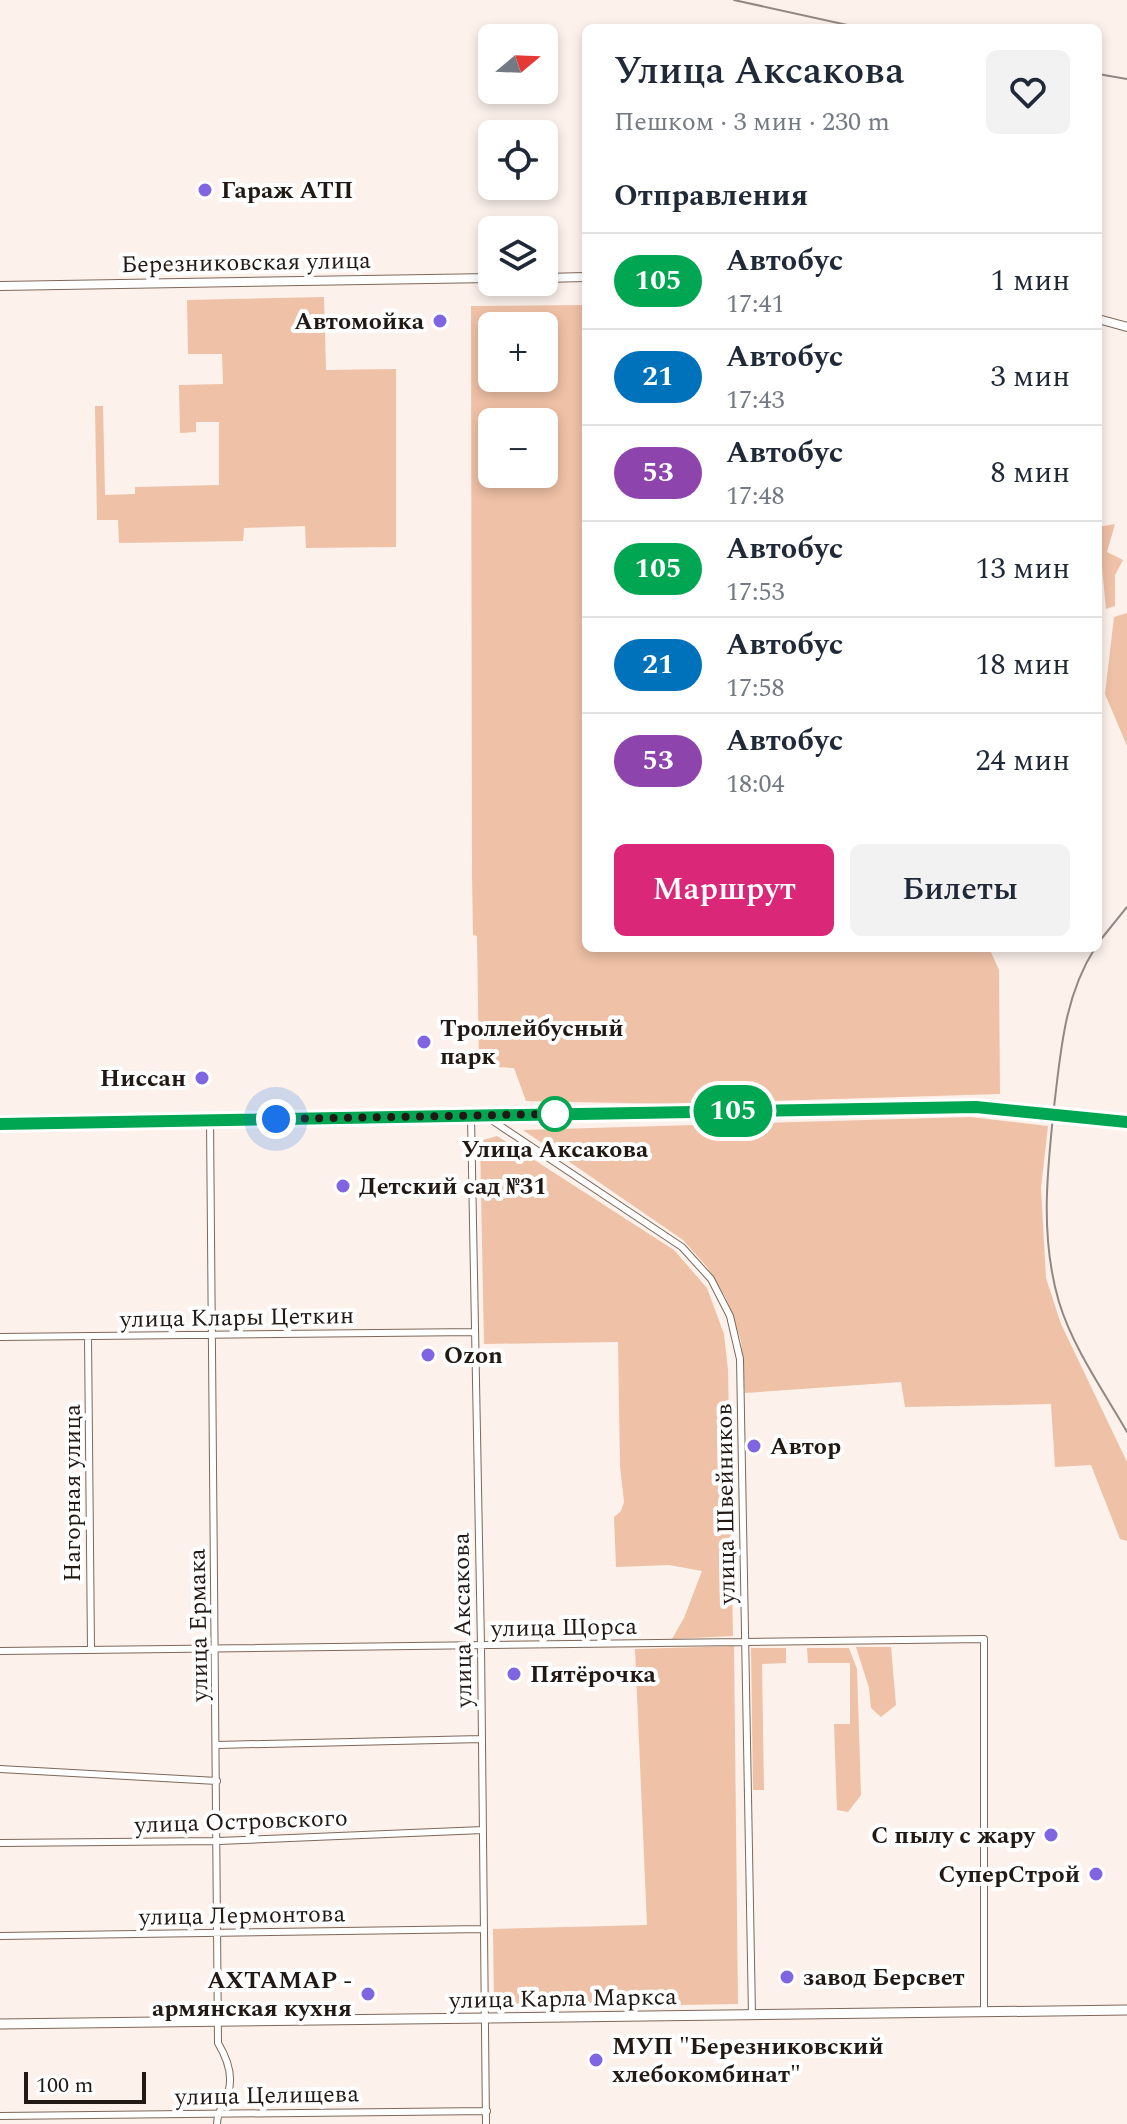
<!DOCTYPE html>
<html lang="ru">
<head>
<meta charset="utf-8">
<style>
  :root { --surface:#fff; --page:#f2f2f3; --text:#1f2937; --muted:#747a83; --line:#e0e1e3; --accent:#db2777 }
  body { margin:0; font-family:Spectral,serif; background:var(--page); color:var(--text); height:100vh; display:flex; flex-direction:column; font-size:30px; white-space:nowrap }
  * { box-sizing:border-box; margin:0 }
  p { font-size:26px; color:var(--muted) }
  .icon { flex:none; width:44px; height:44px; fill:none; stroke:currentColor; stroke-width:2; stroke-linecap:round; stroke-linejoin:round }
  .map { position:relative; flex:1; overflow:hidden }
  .drawer { position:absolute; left:582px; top:24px; width:520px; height:928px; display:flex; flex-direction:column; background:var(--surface); border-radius:12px; box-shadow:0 4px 12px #0003 }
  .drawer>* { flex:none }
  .badge { padding:0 16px; border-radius:26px; font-size:28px; line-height:52px }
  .needle { width:52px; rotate:71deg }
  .controls { position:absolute; left:478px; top:24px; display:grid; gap:16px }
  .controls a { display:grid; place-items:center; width:80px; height:80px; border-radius:12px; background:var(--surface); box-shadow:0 4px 12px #0003; font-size:40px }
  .scale { position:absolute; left:24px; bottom:20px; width:122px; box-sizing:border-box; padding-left:8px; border:4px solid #221914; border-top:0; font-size:22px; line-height:28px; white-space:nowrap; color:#221914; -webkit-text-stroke:6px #fff; paint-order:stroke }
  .you { position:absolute; width:40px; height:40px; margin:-20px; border:6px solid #fff; border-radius:50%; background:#1a73e8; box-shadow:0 0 0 12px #1a73e833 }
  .map>.badge { position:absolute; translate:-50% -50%; box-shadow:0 0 0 4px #fff }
  h2 { padding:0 32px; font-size:30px; line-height:72px }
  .round { display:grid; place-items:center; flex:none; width:84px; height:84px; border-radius:12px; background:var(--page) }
  .overview { display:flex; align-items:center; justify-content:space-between; height:136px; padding:0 32px }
  h1 { font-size:38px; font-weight:600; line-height:60px }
  .action { display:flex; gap:16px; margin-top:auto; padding:16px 32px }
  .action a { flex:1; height:92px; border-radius:12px; background:var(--accent); color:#fff; font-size:32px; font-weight:600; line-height:92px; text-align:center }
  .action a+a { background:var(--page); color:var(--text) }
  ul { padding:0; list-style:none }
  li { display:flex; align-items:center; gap:24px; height:96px; padding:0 32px; border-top:2px solid var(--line) }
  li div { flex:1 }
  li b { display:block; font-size:30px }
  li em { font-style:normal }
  li .badge { min-width:88px; font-weight:700; text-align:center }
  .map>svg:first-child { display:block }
  .green { fill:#efc1a6; fill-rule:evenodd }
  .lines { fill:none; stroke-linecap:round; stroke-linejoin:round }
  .minor-casing { stroke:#7e685a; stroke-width:8 }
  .tertiary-casing { stroke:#7e685a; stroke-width:10 }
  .secondary-casing { stroke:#7e685a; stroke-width:11 }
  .primary-casing { stroke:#7e685a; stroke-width:12 }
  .minor { stroke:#fff; stroke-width:6 }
  .tertiary { stroke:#fff; stroke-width:8 }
  .secondary { stroke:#fff; stroke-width:9 }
  .primary { stroke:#fff; stroke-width:10 }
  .rail { stroke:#928882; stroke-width:2 }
  .line-casing { stroke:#fff; stroke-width:18 }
  .line { stroke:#00a651; stroke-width:12 }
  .walk { stroke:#221914; stroke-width:8; stroke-dasharray:0 14.4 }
  .poi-dot { fill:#7f65e1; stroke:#fff; stroke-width:3 }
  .stop-dot { fill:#fff; stroke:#00a651; stroke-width:4 }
  .labels { text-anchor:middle; stroke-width:8; stroke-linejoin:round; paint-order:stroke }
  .poi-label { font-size:24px; font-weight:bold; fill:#221914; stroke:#fff; text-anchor:start }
  .street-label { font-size:24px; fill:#221914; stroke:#fff }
  .stop-label { font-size:24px; font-weight:bold; fill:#221914; stroke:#fff }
</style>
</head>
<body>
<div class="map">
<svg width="1127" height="2124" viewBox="0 0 1127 2124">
  <rect width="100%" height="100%" fill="#fcf1eb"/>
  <!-- green -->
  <path class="green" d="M324 297 326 370 396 369V547L306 548 305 526 244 528 243 541 119 543 118 520H97L95 406H103L105 495 135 494V487L219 485V422H196V432L180 433 179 385 223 384 222 354H188L187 300Z
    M586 305V948H989L999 970 1000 1094 674 1104 526 1101 514 1068 479 1066 477 936 473 935 472 876 471 306ZM492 326H544V378H492ZM492 422H544V474H492Z
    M1115 524 1107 552 1123 560 1115 575V606L1106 609 1098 527Z
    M1127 613V746L1105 694 1114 617Z
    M970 1117 1048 1126 1041 1188 1046 1278 1061 1324 1127 1462V1541L1120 1539 1091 1465 1055 1467 1051 1404 905 1407 901 1382 745 1393 741 1341 726 1298 707 1267 683 1240 523 1130Z
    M497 1136 674 1250 707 1288 724 1334 728 1370 733 1636 672 1639 684 1618 702 1571 669 1565 616 1567 614 1517 621 1511 624 1502 620 1466 618 1342 484 1344 480 1141Z
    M734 1646 738 2004 494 2008 493 1929 647 1925 635 1649Z
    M891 1647 896 1705 881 1717 871 1708 869 1688 856 1647Z
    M751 1648H786V1663L762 1664 764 1790H753Z
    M807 1648H849L857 1669 861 1795 848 1812 837 1810 834 1724H850V1663H808Z"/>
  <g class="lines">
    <!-- minor casing -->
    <g class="minor-casing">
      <path id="minor" d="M471 1116 481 1646 486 2124
        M487 1117 682 1247 711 1279 730 1316 740 1359 752 2015
        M210 1120 218 2043C227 2058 234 2075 228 2093 224 2105 217 2111 217 2124
        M88 1336 91 1650
        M0 1337 475 1332
        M0 1651 984 1639V2012
        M217 1745 481 1739
        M0 1769 217 1781
        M0 1843 218 1841 483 1830
        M0 1936 484 1929
        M0 2116 487 2111"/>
    </g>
    <!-- tertiary casing -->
    <g class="tertiary-casing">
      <path id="tertiary" d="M544 278 586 277
        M0 286 492 278
        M1098 319 1127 327"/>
    </g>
    <!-- secondary casing -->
    <g class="secondary-casing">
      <path id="secondary" d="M0 2024 1127 2010"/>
    </g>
    <!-- primary casing -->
    <g class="primary-casing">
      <path id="primary" d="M0 1124 976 1107 1127 1122"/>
    </g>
    <!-- minor -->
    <use href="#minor" class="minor"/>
    <!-- tertiary -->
    <use href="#tertiary" class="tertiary"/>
    <!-- secondary -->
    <use href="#secondary" class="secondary"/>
    <!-- primary -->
    <use href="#primary" class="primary"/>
    <!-- rail -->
    <path class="rail" d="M734 0 861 28
      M1098 74 1127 79
      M1098 943 1127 907
      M1095 948C1064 997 1061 1050 1054 1107 1047 1172 1040 1238 1059 1302 1073 1348 1103 1390 1127 1432"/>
  </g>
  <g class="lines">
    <!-- line casing -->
    <g class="line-casing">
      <path id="line" d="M0 1124 976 1107 1127 1122"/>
    </g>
    <!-- line -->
    <use href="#line" class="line"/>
    <!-- walk -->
    <path class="walk" d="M276 1119 555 1114"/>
  </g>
  <!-- markers -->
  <g class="poi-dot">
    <circle cx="205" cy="190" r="8"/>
    <circle cx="440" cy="321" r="8"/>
    <circle cx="424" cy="1042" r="8"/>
    <circle cx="202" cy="1078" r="8"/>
    <circle cx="343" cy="1186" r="8"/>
    <circle cx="428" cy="1355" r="8"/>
    <circle cx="754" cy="1446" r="8"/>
    <circle cx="514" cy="1674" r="8"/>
    <circle cx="1051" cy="1835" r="8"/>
    <circle cx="1096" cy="1874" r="8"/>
    <circle cx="787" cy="1977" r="8"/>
    <circle cx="368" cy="1994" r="8"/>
    <circle cx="596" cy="2060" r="8"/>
  </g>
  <circle class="stop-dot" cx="555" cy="1114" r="16"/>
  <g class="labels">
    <!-- poi labels -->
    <g class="poi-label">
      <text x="221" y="198">Гараж АТП</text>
      <text x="424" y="329" text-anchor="end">Автомойка</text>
      <text x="440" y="1036">Троллейбусный<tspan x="440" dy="28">парк</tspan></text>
      <text x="186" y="1086" text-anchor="end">Ниссан</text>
      <text x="359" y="1194">Детский сад №31</text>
      <text x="444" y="1363">Ozon</text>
      <text x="770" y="1454">Автор</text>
      <text x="530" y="1682">Пятёрочка</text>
      <text x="1035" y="1843" text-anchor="end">С пылу с жару</text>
      <text x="1080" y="1882" text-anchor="end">СуперСтрой</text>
      <text x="803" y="1985">завод Берсвет</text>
      <text x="352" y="1988" text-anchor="end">АХТАМАР -<tspan x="352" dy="28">армянская кухня</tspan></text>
      <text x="612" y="2054">МУП "Березниковский<tspan x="612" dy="28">хлебокомбинат"</tspan></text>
    </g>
    <!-- street labels -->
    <g class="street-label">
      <text transform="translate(246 262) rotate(-1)" y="8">Березниковская улица</text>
      <text transform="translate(237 1317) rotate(-1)" y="8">улица Клары Цеткин</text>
      <text transform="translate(72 1493) rotate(-90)" y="8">Нагорная улица</text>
      <text transform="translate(725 1504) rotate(-91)" y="8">улица Швейников</text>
      <text transform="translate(462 1620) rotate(-91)" y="8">улица Аксакова</text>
      <text transform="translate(198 1625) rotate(-91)" y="8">улица Ермака</text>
      <text transform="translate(564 1627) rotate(-1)" y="8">улица Щорса</text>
      <text transform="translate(241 1821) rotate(-2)" y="8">улица Островского</text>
      <text transform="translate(242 1915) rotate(-1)" y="8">улица Лермонтова</text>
      <text transform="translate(563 1998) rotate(-1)" y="8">улица Карла Маркса</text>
      <text transform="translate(267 2095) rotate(-1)" y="8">улица Целищева</text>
    </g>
    <!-- stop labels -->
    <g class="stop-label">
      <text x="555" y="1157">Улица Аксакова</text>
    </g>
  </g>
</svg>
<div class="controls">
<a><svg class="needle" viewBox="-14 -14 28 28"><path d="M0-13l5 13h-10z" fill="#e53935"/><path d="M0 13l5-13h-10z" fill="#747a83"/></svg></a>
<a><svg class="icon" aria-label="locate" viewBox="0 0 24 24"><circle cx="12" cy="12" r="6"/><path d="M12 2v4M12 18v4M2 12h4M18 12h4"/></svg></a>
<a><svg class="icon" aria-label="layers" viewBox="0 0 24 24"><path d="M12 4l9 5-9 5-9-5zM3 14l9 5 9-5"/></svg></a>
<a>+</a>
<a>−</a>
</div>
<div class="scale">100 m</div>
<div class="you" style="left:276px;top:1119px"></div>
<b class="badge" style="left:733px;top:1111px;background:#00a651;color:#fff">105</b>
<section class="drawer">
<div class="overview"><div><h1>Улица Аксакова</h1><p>Пешком · 3 мин · 230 m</p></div><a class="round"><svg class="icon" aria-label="heart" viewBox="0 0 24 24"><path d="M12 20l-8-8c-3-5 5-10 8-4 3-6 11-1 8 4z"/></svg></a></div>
<h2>Отправления</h2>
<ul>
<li><span class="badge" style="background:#00a651;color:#fff">105</span><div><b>Автобус</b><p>17:41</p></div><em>1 мин</em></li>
<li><span class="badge" style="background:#0072bc;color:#fff">21</span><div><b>Автобус</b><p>17:43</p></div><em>3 мин</em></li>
<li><span class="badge" style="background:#8e44ad;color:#fff">53</span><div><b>Автобус</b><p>17:48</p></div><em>8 мин</em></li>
<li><span class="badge" style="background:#00a651;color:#fff">105</span><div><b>Автобус</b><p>17:53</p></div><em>13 мин</em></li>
<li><span class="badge" style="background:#0072bc;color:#fff">21</span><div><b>Автобус</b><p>17:58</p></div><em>18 мин</em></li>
<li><span class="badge" style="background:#8e44ad;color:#fff">53</span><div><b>Автобус</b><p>18:04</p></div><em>24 мин</em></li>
</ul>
<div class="action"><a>Маршрут</a><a>Билеты</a></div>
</section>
</div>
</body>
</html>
